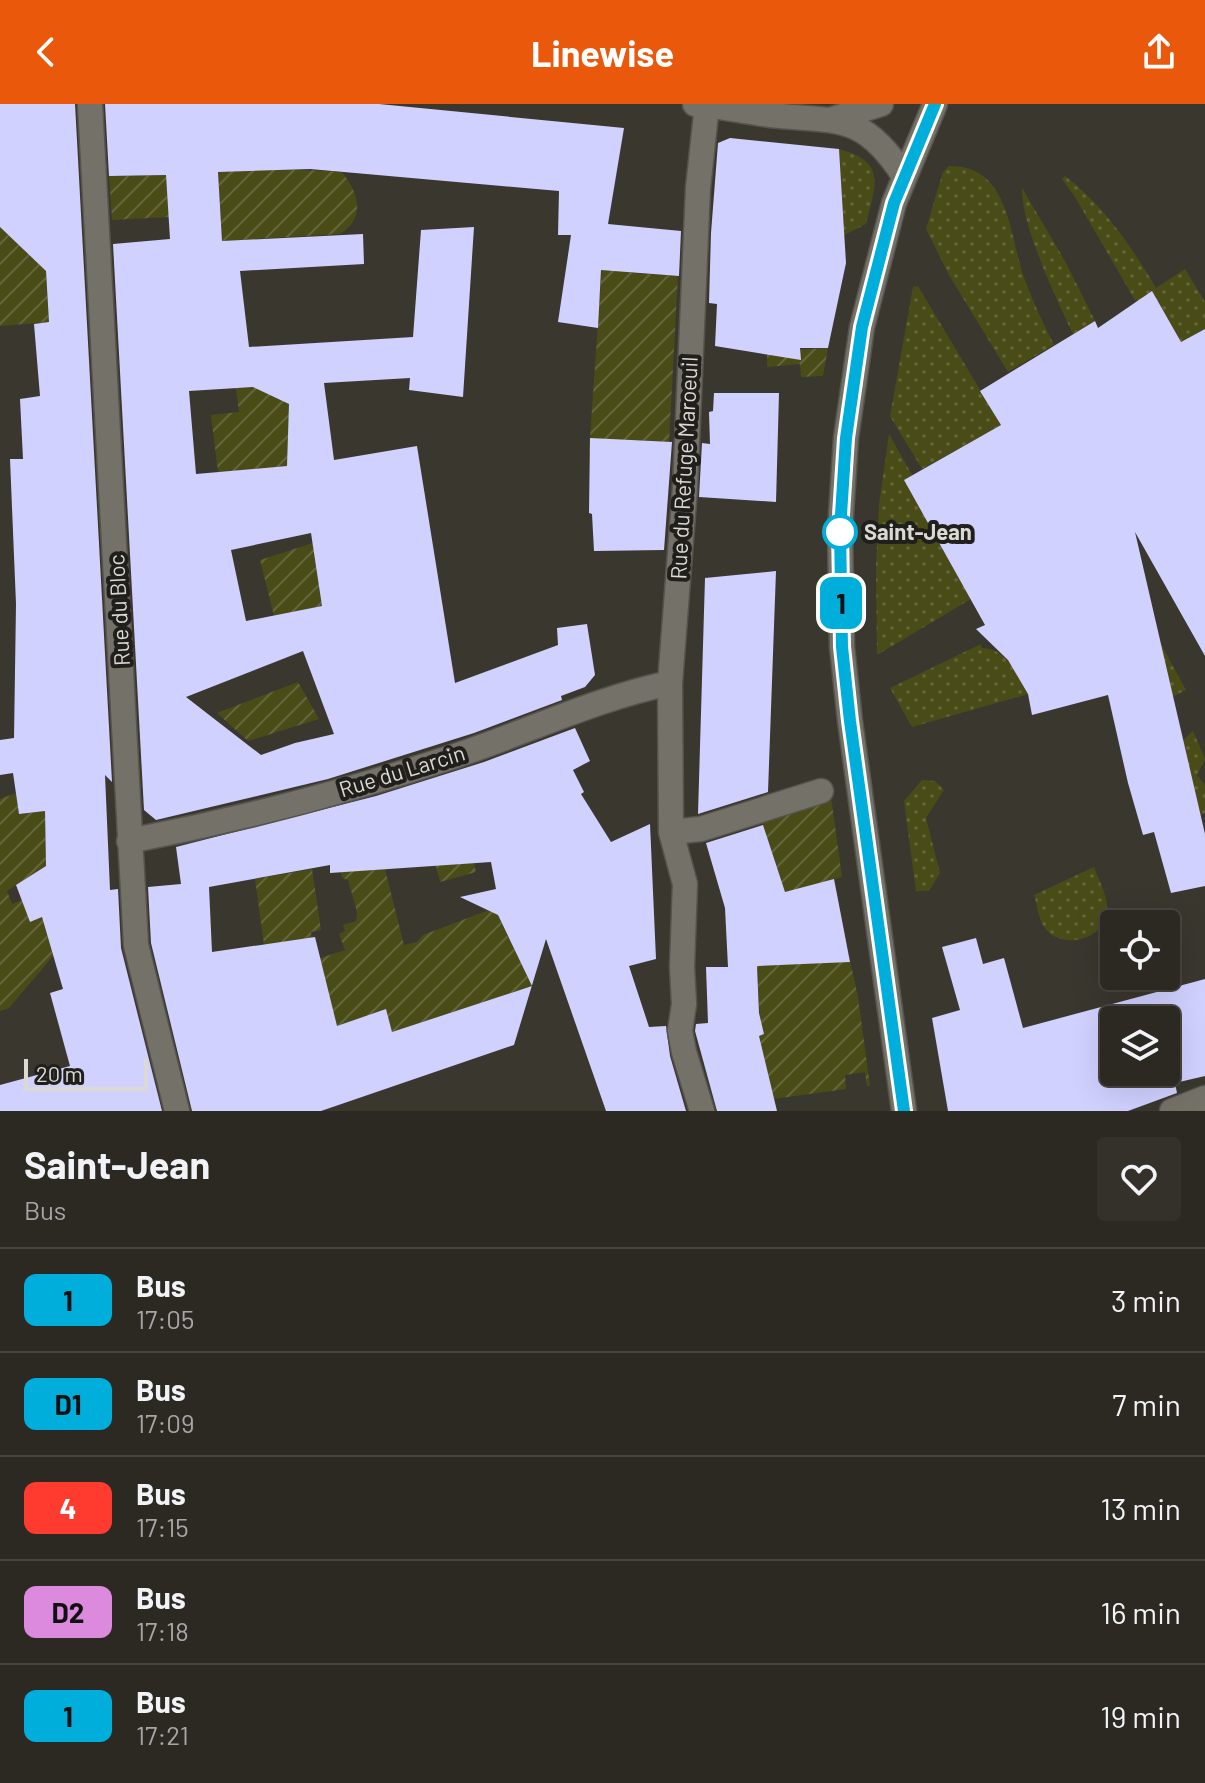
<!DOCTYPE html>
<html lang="fr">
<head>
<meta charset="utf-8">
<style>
  :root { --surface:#2c2923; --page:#34312b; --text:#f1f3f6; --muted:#a6a6a6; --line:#484541; --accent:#ea580c }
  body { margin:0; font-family:Barlow,sans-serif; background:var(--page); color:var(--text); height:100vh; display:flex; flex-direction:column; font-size:30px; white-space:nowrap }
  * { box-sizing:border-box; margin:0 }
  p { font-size:26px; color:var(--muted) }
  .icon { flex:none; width:44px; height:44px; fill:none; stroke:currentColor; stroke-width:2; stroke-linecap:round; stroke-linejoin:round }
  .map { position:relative; height:1007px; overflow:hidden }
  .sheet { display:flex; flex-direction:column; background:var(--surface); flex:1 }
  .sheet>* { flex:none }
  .badge { padding:0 16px; border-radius:12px; font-size:28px; line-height:52px }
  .fabs { position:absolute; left:1100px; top:806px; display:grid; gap:16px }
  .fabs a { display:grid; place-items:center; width:80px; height:80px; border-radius:8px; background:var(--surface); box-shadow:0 8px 32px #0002,0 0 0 2px var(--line); font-size:40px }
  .scale { position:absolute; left:24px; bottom:20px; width:124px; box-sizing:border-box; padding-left:8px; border:4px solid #dbd9d4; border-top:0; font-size:22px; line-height:28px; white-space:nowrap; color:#dbd9d4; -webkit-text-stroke:6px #201f1b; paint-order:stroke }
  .map>.badge { position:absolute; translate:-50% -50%; box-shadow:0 0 0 4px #fff }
  .round { display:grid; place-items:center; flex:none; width:84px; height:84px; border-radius:8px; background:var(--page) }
  .headline { display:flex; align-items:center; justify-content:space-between; height:136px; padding:0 24px }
  h1 { font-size:38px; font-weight:700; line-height:60px }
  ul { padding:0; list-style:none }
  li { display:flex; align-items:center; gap:24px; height:104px; padding:0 24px; border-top:2px solid var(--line) }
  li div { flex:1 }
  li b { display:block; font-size:30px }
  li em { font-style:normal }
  li .badge { min-width:88px; font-weight:700; text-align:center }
  header { display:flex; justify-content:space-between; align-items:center; height:104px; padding:0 24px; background:var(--accent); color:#fff; font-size:36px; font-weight:700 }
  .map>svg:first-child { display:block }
  .grass { fill:url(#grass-dots) }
  .garden { fill:url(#garden-furrows) }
  .building { fill:#d0d1ff; fill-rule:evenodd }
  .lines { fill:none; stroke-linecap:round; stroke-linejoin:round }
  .minor-casing { stroke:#55534c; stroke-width:27 }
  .minor { stroke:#747268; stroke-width:24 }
  .line-casing { stroke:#fff; stroke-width:18 }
  .line { stroke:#00aedc; stroke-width:12 }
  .stop-dot { fill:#fff; stroke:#00aedc; stroke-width:4 }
  .labels { text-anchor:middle; stroke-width:8; stroke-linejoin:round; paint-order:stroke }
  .street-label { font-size:22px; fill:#dbd9d4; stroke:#201f1b }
  .stop-label { font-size:22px; font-weight:bold; fill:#dbd9d4; stroke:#201f1b; text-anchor:start }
</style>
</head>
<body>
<header><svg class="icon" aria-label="back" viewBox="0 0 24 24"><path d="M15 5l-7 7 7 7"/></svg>Linewise<svg class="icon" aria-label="share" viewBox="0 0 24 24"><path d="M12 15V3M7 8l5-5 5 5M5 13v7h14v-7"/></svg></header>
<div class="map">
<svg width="1205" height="1007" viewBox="0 0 1205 1007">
  <defs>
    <pattern id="grass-dots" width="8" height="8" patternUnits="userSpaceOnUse" patternTransform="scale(2)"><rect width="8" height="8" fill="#4a4c18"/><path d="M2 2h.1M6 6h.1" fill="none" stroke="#646539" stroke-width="1.8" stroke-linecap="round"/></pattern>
    <pattern id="garden-furrows" width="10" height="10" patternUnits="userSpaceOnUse" patternTransform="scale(2)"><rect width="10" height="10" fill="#4a4c18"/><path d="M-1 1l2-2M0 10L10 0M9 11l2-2" fill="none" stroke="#646539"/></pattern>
  </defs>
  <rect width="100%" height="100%" fill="#3a372f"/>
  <!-- grass -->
  <path class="grass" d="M839 45C888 58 875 82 866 120L844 131Z
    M949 62C1012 61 1009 136 1026 179 1034 200 1044 221 1054 241L1008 268 949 171 926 125 943 68Z
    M1065 72C1104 102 1131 142 1156 184L1185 165 1205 198V225L1181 238 1152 188 1136 198 1075 93 1062 75Z
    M1022 84 1065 157 1095 217 1073 230C1056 194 1021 121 1022 84Z
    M918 182 1001 321 922 365 890 312 913 183Z
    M889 330 912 371 905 376 971 495 877 551 876 462 879 401Z
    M1155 529 1186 586 1172 593Z
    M981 540 982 544C1008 545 1017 571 1028 590L912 623 890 584Z
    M1193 627 1205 655 1197 671 1205 681V709L1200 711 1182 637Z
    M922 676 935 677 944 686 926 714 940 769 929 787H916L904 697Z
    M1094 763C1098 775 1108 792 1107 805 1107 837 1058 848 1043 821 1038 812 1037 800 1034 791Z"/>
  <!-- garden -->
  <path class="garden" d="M218 60C260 68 300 64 342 68 359 89 366 114 340 130L222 137Z
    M166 71 169 113 112 116 109 72Z
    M0 123 46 167 49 218 0 222Z
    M602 162 630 163 631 169 678 172 669 338 636 336 614 349 589 348Z
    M828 244 823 272 801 273 800 260 767 263V247Z
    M267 283 289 297C288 336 319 370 340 399L218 368 211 311 239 308 236 284Z
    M313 439 322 502 274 512 260 456Z
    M298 578 319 615 248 637 217 609Z
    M16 689 19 710 45 707 46 762 7 787 12 800 22 796 30 818 42 813 53 852 9 904 0 907V695Z
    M831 693 842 773 809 782 812 795 836 786 847 843 789 802 761 715Z
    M467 728 476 768 440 778 435 758Z
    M382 753 404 841 417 838 423 831 494 804 532 882 392 928 386 906 329 929 311 857 345 846 339 830 345 827 343 821 356 817 357 808 348 776 342 774 340 764Z
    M312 765 321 826 311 828 312 834 264 841 255 775Z
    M849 852 858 893 870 982H867L865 968 845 971 846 985 773 995 758 932 764 930 760 916 757 861Z"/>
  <!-- building -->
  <path class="building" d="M0 0H75L112 678 105 671 110 786 118 785 121 844 162 1007H0V981L70 962 50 889 63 885 42 813 30 818 16 781 46 762 45 707 19 710 13 669 0 671V636L14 634 16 500 10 355H23L20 295 40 292 34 220 49 218 46 167 0 123Z
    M105 0H379L624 24 608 120 681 127 679 172 601 166 598 224 558 218 571 131H558L559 87 310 65 218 68 222 137 363 130 364 160 240 167 249 243 413 233 421 126 474 123 463 293 409 286 410 274 324 279 334 356 417 342 455 579 558 541 557 524 587 520 595 571 585 583 561 592 562 596 474 629 328 675 156 716 144 706 113 140 170 135 166 71 109 72ZM253 283 289 300 287 362 196 370 189 287ZM311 429 322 502 246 517 231 446ZM303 547 334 630 295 639 261 651 186 593Z
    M730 34 839 45 846 159 828 244H800L801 256 715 242 717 200 709 199 711 129 718 39Z
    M1152 187 1181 238 1205 225V552L1135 428 1205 730V782L1171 789 1154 728 1143 731 1128 679 1108 591 1032 611 1028 590 1008 556 976 525 985 521 904 376 1001 321 980 287 1095 217 1098 224Z
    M714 289H779L776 398 699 393 702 339 710 340 709 308 713 307Z
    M590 334 672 338 664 446 594 447 592 410 589 409Z
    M776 467 768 688 698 710 705 474Z
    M575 624 590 657 573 666 584 688 581 690 611 738 650 720 656 855 629 862 649 923 666 922 670 952 686 1007H606L546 835 514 941 321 1007H192L151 839 148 783 181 780 176 743 376 692 484 658ZM491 758 496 785 460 793 498 811 532 882 392 928 386 905 337 922 315 833 212 848 209 783 330 761V769Z
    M763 721 785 788 834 775 850 858 757 862 759 909 764 930 759 932 777 1007H717L695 927 696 920 708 919 706 863H728L725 804 706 739Z
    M976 834 983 860 1004 854 1023 924 1205 875V972L1175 979 1177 989 1128 1007H948L932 914 960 906 942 843ZM1114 916H1166V968H1114Z"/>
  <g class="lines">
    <!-- minor casing -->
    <g class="minor-casing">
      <path id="minor" d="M90 0 136 841 177 1007
        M695 0C720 2 745 8 770 11 837 18 863 8 904 72
        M833 15 881 0
        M671 728 701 725 821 687
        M129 737C238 716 346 688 452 653 525 629 594 595 670 579
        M702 1007 684 948 680 927 684 900 682 863 685 780 671 728 670 579 685 384 698 84 707 1
        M904 1007 850 617 842 543 840 426 846 334 862 223 894 99 935 0
        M1172 1007 1205 994"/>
    </g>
    <!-- minor -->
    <use href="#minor" class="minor"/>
  </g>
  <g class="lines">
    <!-- line casing -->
    <g class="line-casing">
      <path id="line" d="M904 1007 850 617 842 543 840 426 846 334 862 223 894 99 935 0"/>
    </g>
    <!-- line -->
    <use href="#line" class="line"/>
  </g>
  <!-- markers -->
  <circle class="stop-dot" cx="840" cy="428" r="16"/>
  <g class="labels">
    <!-- street labels -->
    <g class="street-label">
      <text transform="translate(684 364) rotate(-87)" y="8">Rue du Refuge Maroeuil</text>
      <text transform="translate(119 506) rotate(-93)" y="8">Rue du Bloc</text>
      <text transform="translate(402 667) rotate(-17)" y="8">Rue du Larcin</text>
    </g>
    <!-- stop labels -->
    <g class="stop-label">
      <text x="864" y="436">Saint-Jean</text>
    </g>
  </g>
</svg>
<div class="fabs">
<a><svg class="icon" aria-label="locate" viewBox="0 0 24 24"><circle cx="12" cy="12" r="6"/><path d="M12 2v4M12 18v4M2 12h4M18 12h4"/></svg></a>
<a><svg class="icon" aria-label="layers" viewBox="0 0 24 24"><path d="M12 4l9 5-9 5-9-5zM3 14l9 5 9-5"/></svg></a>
</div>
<div class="scale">20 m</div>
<b class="badge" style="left:841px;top:499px;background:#00aedc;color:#111">1</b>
</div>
<section class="sheet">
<div class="headline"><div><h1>Saint-Jean</h1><p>Bus</p></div><a class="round"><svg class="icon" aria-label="heart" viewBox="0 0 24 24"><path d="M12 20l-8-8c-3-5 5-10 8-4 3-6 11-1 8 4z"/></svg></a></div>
<ul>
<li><span class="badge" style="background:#00aedc;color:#111">1</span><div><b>Bus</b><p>17:05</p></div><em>3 min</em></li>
<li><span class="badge" style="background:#00aedc;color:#111">D1</span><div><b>Bus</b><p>17:09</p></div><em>7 min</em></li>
<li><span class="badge" style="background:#ff3a2e;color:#fff">4</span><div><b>Bus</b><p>17:15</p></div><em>13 min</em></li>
<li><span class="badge" style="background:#dc8add;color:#111">D2</span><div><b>Bus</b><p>17:18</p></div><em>16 min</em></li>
<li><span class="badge" style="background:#00aedc;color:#111">1</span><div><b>Bus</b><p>17:21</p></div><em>19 min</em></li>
</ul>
</section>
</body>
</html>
